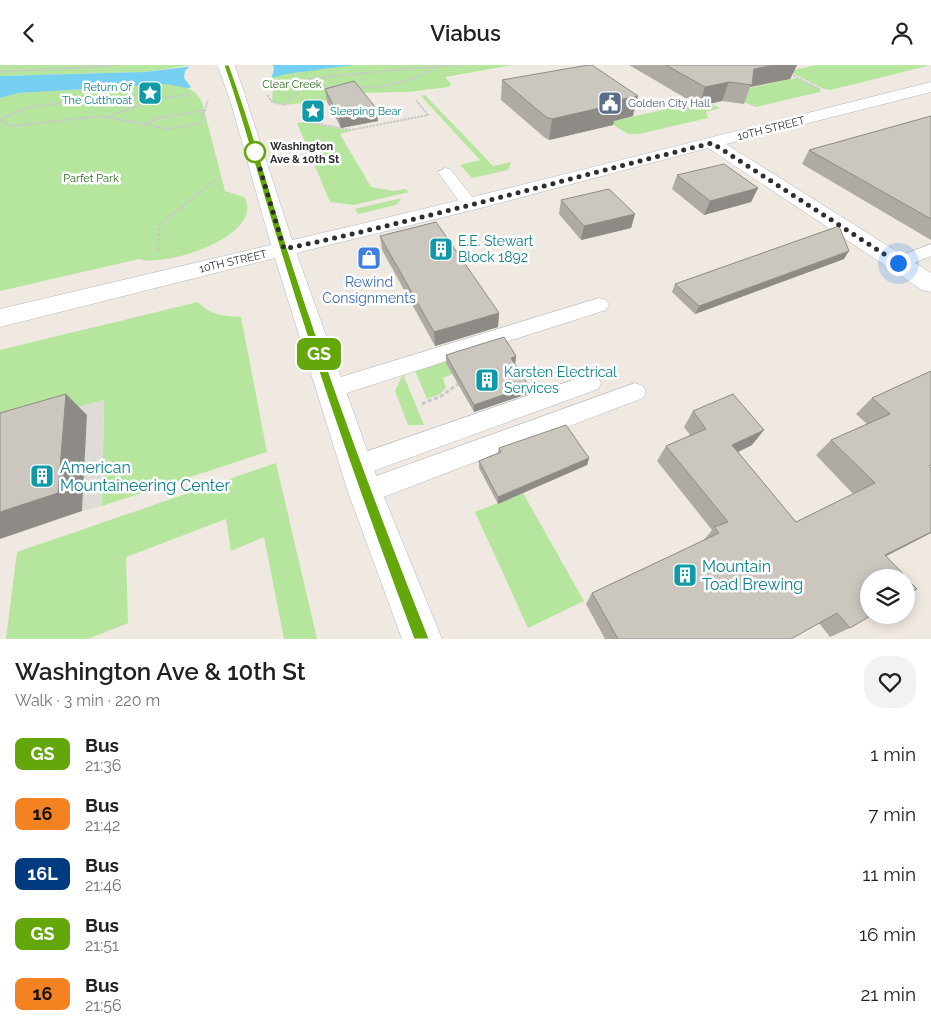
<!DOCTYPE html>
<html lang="en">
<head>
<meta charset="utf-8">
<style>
  :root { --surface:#fff; --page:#f2f2f2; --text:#202124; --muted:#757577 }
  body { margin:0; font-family:Raleway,sans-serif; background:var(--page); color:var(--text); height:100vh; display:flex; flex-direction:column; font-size:19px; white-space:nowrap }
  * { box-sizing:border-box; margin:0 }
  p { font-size:16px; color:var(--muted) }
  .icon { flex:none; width:28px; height:28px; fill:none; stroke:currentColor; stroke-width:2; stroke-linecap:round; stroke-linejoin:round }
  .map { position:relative; height:574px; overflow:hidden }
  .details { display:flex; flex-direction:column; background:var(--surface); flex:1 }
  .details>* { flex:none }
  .badge { padding:0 10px; border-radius:8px; font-size:18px; line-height:32px }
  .tools { position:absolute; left:860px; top:504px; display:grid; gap:10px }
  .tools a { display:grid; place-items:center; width:55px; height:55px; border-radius:50%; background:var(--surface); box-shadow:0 2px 12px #0003; font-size:25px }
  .you { position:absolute; width:25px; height:25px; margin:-12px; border:4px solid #fff; border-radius:50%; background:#1a73e8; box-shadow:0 0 0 8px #1a73e833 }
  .map>.badge { position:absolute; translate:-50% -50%; box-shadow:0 0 0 2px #fff }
  .round { display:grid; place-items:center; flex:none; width:52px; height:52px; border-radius:20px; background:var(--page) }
  .summary { display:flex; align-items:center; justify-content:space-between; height:85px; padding:0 15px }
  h1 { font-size:24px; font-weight:600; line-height:38px }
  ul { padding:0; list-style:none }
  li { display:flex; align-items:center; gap:15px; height:60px; padding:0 15px }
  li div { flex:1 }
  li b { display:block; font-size:19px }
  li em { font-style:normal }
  li .badge { min-width:55px; font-weight:700; text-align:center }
  header { display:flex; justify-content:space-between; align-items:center; height:65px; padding:0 15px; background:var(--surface); font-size:22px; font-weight:600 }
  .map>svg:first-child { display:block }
  .green { fill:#b6e59e }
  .plaza { fill:#dfdcd8 }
  .water { fill:#75cff0 }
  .pier { fill:#efe9e1 }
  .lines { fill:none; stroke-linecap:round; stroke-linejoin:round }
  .lane-casing { stroke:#b4b7c1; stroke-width:1 }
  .street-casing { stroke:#b4b7c1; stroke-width:1 }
  .secondary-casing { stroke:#b4b7c1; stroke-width:1 }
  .path-far2 { stroke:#c9c9c9; stroke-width:2; stroke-dasharray:2.5 1; stroke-linecap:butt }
  .path-far1 { stroke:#c9c9c9; stroke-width:2.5; stroke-dasharray:3 2; stroke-linecap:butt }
  .path { stroke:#c9c9c9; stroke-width:3; stroke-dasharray:4 2.5; stroke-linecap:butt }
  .lane { fill:#fff; fill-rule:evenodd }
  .street { fill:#fff; fill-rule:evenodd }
  .secondary { fill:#fff; fill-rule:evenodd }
  .secondary-bridge-casing { stroke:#b4b7c1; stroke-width:17; stroke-linecap:butt }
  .secondary-bridge { stroke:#fff; stroke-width:16 }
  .wall { fill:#afaba4 }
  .shaded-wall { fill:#8e8b86 }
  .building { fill:#cbc7bf; stroke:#8e8b86 }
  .line { fill:#64a70b; stroke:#fff }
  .walk { stroke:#2e2e2e; stroke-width:5; stroke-dasharray:0 9 }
  .stop-dot { fill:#fff; stroke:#64a70b; stroke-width:2.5 }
  .labels { text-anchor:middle; stroke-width:5; stroke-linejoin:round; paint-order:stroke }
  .far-park-label { font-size:11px; fill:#2c6e1b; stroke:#fff }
  .far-culture-label { font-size:11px; fill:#0d838f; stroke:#fff; text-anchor:end }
  .far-service-label { font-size:11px; fill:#4e5e75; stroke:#fff; text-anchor:start }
  .far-street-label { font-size:11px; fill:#2e2e2e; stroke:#fff }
  .far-stop-label { font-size:11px; font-weight:bold; fill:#2e2e2e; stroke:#fff; text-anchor:start }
  .culture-label { font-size:14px; fill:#0d838f; stroke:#fff; text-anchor:start }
  .shop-label { font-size:14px; fill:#366cbe; stroke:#fff }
  .near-culture-label { font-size:16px; fill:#0d838f; stroke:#fff; text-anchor:start }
</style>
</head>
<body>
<header><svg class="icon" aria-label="back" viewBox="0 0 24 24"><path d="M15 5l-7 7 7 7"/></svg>Viabus<svg class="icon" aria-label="person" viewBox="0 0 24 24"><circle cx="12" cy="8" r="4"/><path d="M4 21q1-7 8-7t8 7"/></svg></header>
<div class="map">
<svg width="931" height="574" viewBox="0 0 931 574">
  <rect width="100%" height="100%" fill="#efe9e1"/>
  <!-- green -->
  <path class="green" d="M0 0H191L144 7 0 11Z
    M273 0H513L445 12 451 19 449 22 407 27 350 28 348 33 285 40 272 37 273 23 270 15 273 11Z
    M817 0H927V1L830 25 824 24 788 6Z
    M796 13 821 25 820 27 756 42 744 37 731 27Z
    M166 19C182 21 195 22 202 37L225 126 244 132C267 170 165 203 139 194L0 226V33L19 28Z
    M425 30 493 101 511 97 508 105 472 113 460 100 480 95 421 31Z
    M692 38 697 42 712 39 720 43 706 47 708 53 639 69H628L609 57Z
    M306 57 351 66 340 69 371 122 394 126 405 124 409 127 354 140 330 137 297 58Z
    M402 133 396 140 358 149 355 144Z
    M198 237C210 250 223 251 241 252L267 387 102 441 104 335 0 363V285Z
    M469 288 452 309 443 313 446 323 440 329 427 334 415 306Z
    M403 309 424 360H408L395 326Z
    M276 398 317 574H284L264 472 231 486 226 454 126 492 128 558 88 574H6L17 487Z
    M523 428 584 536 528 563 475 447Z"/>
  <!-- plaza -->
  <path class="plaza" d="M104 335 102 441 82 446 87 350 0 363Z"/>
  <!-- water -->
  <path class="water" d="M203 0H353L286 9 271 13 187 23 166 19 19 28 0 33V11L144 7Z"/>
  <!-- pier -->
  <path class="pier" d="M191 0H273L274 5 270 16 193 25 184 13 185 6Z"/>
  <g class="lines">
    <!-- lane casing -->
    <g class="lane-casing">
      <path id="lane" d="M445 103 450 104 476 137 478 140 476 143H464L438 107Z
        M931 179V191L904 202H892L889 198 892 194Z
        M599 233 606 235 609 240 606 245 331 333 323 330 320 324 323 318 331 315Z
        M590 309 598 312 601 318 598 324 357 412 348 409 344 401 348 393Z
        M635 318 643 321 646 327 643 333 365 439 356 436 352 427 356 418 365 415Z"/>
    </g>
    <!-- street casing -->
    <g class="street-casing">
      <path id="street" d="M931 17V27L726 79 931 208V227L922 225 708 83 477 144 284 191 276 189 273 184 276 179 284 177C500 127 715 71 931 17Z"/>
    </g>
    <!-- secondary casing -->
    <g class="secondary-casing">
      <path id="secondary" d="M237 26 245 31 295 184 382 427 442 574H402L348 427 275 193 0 262V244L271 180 229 31Z"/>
    </g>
    <!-- path-far2 -->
    <path class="path-far2" d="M0 7 120 0
      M2 7 8 0
      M790 9 820 24
      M275 17C338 12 399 3 462 0
      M355 23C385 22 409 18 435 3
      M267 30 272 37 285 40C300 22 311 20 334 22
      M108 52 151 35
      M0 54 30 42 110 32 142 34 190 30
      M0 55 11 61 102 51 169 64 201 58 208 35
      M304 56 351 65 428 50 416 35
      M146 59 159 53 206 45"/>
    <!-- path-far1 -->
    <path class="path-far1" d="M158 186 159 160 218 113"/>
    <!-- path -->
    <path class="path" d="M422 339 443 330 458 319"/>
    <!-- lane -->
    <use href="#lane" class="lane"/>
    <!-- street -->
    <use href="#street" class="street"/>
    <!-- secondary -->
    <use href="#secondary" class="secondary"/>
    <!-- secondary-bridge casing -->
    <g class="secondary-bridge-casing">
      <path id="secondary-bridge" d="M226 0 237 31"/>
    </g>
    <!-- secondary-bridge -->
    <use href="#secondary-bridge" class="secondary-bridge"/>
  </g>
  <!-- wall -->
  <path class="wall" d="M629 0H797L790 14 750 22 744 39 722 36 699 41Z
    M502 15 633 51 614 56 613 60 549 75 544 72 501 35Z
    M325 24 378 56 341 63 327 37Z
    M931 51V175L802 99 809 85Z
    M677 110 758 123 751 137 704 150 672 124Z
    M561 135 635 149 631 163 581 175 559 149Z
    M380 171 499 248 498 262 435 281 382 185Z
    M844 194 695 249 672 227 675 219Z
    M446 290 516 291 515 299H514L529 321 527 329 474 347 446 298Z
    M931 306 886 491 850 563 830 572 819 558 791 574H605L586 539 592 528 703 476 712 465 657 396 666 381 690 370 684 362 693 346 752 380 738 387 796 457 853 429 816 390 831 375 867 359 856 349 872 333Z
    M499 383 589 393 587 400 498 439 479 403V396L498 388Z"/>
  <!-- shaded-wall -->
  <path class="shaded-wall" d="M774 0H797L790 14 750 22 754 4Z
    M729 17 722 36 699 41 705 22Z
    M638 31 633 51 614 56 613 60 549 75 552 54 613 36Z
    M376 43 378 56 341 63 338 50Z
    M758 123 751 137 704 150 710 136Z
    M635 149 631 163 581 175 584 161Z
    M849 186 844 194 695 249 699 241Z
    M499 248 498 262 435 281 434 267Z
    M516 291 515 299 510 301 511 293Z
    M529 321 527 329 474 347V340Z
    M66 329 87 350 82 446 0 474V447Z
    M764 365 752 380 721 395 732 380Z
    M589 393 587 400 498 439V432Z
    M931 467V468L865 502 885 490Z"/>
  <!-- building -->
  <path class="building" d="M588 0H592L638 31 613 36 617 39 552 54 546 52 502 15Z
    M666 0H774L754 4 752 20 729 17 705 22Z
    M354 16 376 43 338 50 325 24Z
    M931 51V154L809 85Z
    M724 99 758 123 710 136 677 110Z
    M609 124 635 149 584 161 561 135Z
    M436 157 499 248 434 267 380 171Z
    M839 161 849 186 699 241 675 219Z
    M504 272 516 291 511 293 529 321 474 340 446 290Z
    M931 306V400L929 401 931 403V467L885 490 906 512H869V550H872L850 563 837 548 791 574H618L592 528 719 468 714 462 728 457 666 381 706 364 693 346 733 329 764 365 732 380 796 457 875 418 831 375 890 349 872 333Z
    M66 329 58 428 0 447V348Z
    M566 360 589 393 498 432 479 396 501 387 499 383Z
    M906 513 917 524 906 530Z"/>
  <!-- line -->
  <path class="line" d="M224 0H229C251 60 268 122 287 183 329 315 378 445 429 574H414C366 445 320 316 280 184 261 123 245 61 224 0Z"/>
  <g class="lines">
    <!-- walk -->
    <path class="walk" d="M255 87 284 184C427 154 569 113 712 78L898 198"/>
  </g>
  <!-- icons -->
  <defs>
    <g id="sight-square" transform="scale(1.25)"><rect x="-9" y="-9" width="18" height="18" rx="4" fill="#0f9aa8" stroke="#fff"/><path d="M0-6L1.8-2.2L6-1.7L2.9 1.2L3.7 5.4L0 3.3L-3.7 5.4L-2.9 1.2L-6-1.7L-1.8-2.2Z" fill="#fff"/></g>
    <g id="civic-square" transform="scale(1.25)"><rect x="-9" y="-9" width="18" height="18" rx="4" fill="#5c6f8a" stroke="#fff"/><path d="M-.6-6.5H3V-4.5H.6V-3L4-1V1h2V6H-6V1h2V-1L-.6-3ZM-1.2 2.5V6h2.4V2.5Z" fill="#fff"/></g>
    <g id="building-square" transform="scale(1.25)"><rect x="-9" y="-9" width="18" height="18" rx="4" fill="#0f9aa8" stroke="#fff"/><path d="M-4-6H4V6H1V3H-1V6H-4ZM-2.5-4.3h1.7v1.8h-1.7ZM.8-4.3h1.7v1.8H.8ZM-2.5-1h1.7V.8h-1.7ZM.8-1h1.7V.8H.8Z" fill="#fff"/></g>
    <g id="shop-square" transform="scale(1.25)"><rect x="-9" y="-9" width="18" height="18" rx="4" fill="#3f7fe0" stroke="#fff"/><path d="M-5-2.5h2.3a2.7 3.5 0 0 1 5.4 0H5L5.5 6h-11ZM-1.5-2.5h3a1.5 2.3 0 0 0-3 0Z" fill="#fff"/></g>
  </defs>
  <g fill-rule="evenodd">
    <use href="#sight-square" x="150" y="28"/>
    <use href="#civic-square" x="610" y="38"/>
    <use href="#sight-square" x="313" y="46"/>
    <use href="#building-square" x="441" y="184"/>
    <use href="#shop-square" x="369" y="193"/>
    <use href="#building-square" x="487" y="315"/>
    <use href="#building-square" x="42" y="411"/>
    <use href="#building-square" x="685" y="510"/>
  </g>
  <!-- markers -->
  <circle class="stop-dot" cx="255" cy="87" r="10"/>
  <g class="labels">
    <!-- far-park labels -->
    <g class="far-park-label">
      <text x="292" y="23">Clear Creek</text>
      <text x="91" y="117">Parfet Park</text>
    </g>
    <!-- far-culture labels -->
    <g class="far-culture-label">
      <text x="132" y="26">Return Of<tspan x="132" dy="13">The Cutthroat</tspan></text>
      <text x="330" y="50" text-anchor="start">Sleeping Bear</text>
    </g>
    <!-- far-service labels -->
    <g class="far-service-label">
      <text x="628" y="42">Golden City Hall</text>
    </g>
    <!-- far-street labels -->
    <g class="far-street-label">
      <text transform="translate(771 63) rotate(-14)" y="4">10TH STREET</text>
      <text transform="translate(233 196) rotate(-13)" y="4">10TH STREET</text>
    </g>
    <!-- far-stop labels -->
    <g class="far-stop-label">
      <text x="270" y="85">Washington<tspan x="270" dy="13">Ave &amp; 10th St</tspan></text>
    </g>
    <!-- culture labels -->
    <g class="culture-label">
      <text x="458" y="181">E.E. Stewart<tspan x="458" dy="16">Block 1892</tspan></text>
      <text x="504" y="312">Karsten Electrical<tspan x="504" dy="16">Services</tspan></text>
    </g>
    <!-- shop labels -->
    <g class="shop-label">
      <text x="369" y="222">Rewind<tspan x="369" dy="16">Consignments</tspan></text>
    </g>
    <!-- near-culture labels -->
    <g class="near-culture-label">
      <text x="60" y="408">American<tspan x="60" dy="18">Mountaineering Center</tspan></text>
      <text x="702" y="507">Mountain<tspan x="702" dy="18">Toad Brewing</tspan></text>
    </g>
  </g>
</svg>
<div class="tools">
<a><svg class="icon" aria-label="layers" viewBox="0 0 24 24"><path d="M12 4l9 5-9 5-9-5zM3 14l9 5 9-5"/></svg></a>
</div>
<div class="you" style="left:898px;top:198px"></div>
<b class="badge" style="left:319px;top:289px;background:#64a70b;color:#fff">GS</b>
</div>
<section class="details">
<div class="summary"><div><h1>Washington Ave &amp; 10th St</h1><p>Walk · 3 min · 220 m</p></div><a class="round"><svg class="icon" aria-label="heart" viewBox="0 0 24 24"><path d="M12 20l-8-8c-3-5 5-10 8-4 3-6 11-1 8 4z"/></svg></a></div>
<ul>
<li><span class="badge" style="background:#64a70b;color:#fff">GS</span><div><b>Bus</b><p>21:36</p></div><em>1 min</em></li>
<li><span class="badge" style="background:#f58220;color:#111">16</span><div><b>Bus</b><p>21:42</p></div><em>7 min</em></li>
<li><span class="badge" style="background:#003b80;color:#fff">16L</span><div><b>Bus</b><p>21:46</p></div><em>11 min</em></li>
<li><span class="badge" style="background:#64a70b;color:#fff">GS</span><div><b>Bus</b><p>21:51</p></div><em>16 min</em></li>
<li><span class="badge" style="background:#f58220;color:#111">16</span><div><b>Bus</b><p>21:56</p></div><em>21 min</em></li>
</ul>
</section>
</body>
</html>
